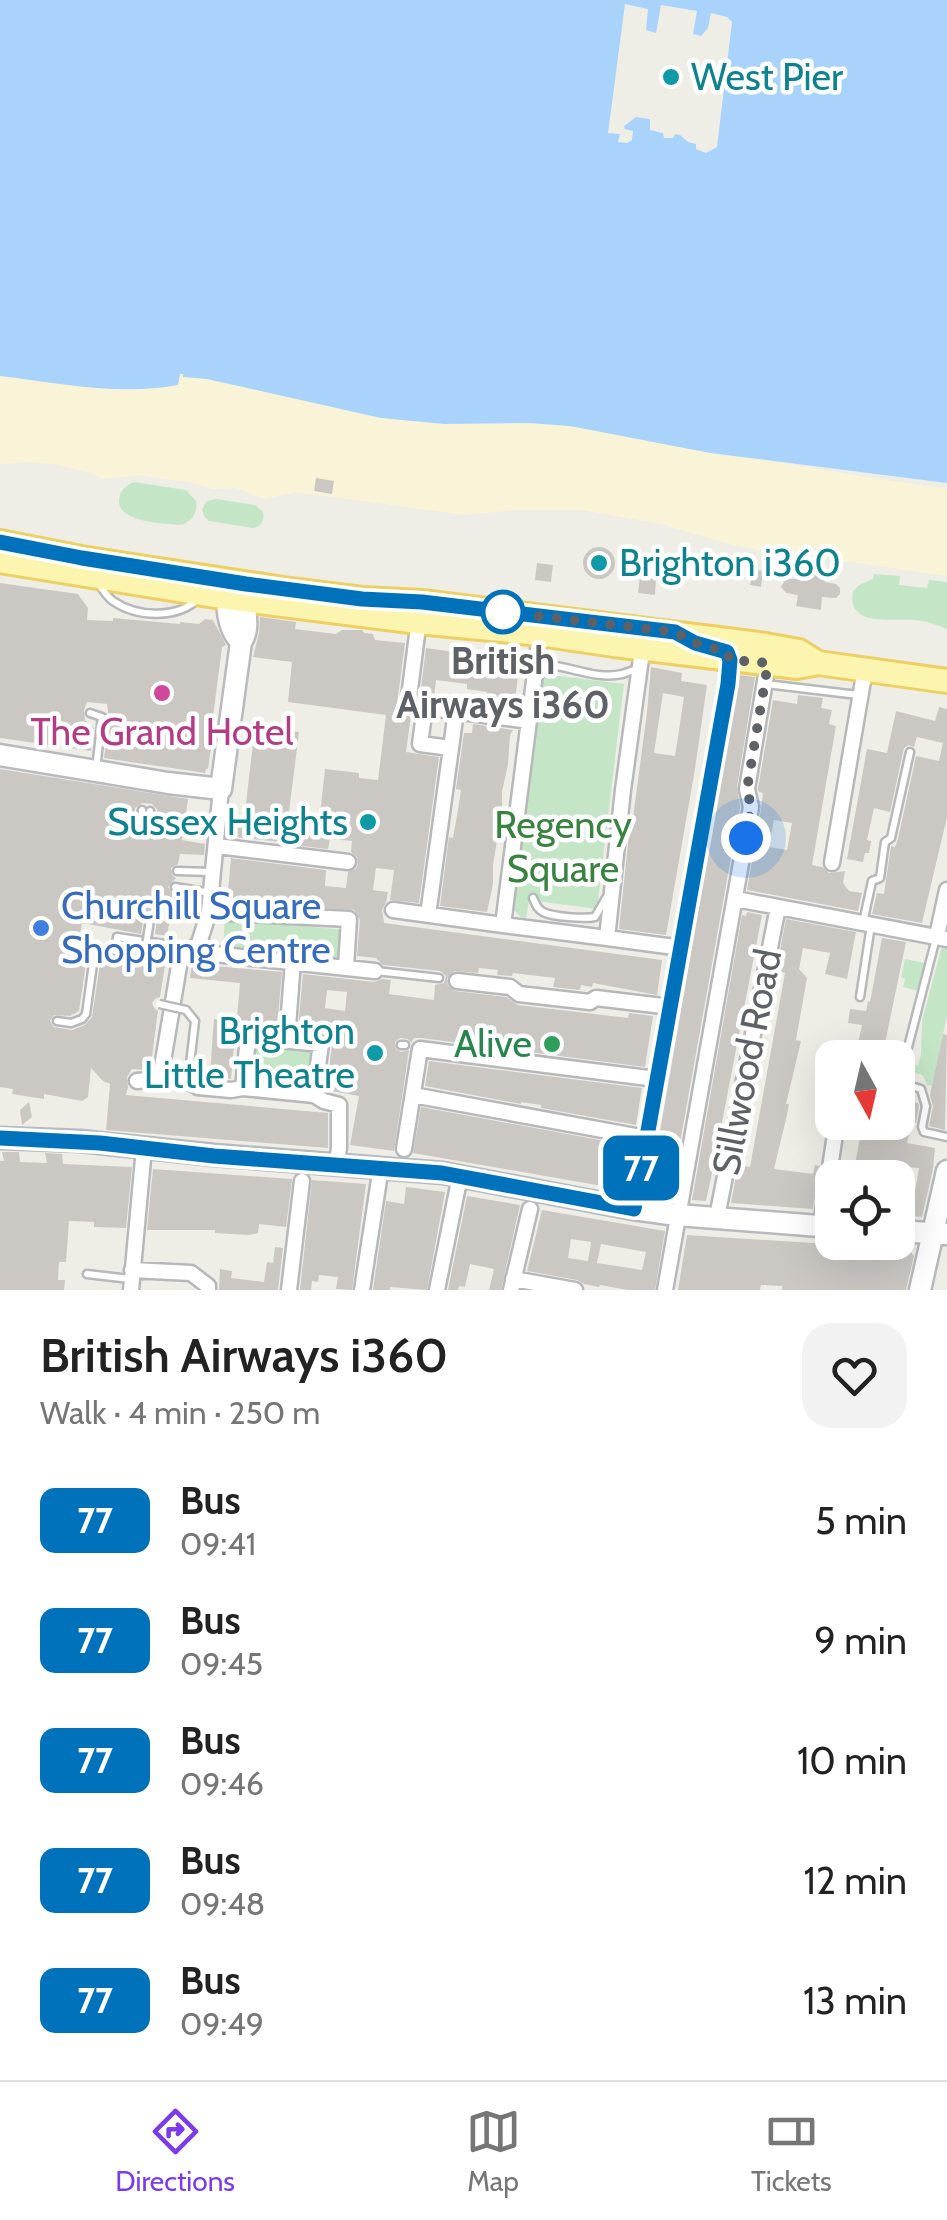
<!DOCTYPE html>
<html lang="en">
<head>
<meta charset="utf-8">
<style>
  :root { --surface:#fff; --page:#f2f2f2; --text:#222; --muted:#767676; --line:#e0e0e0; --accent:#7c3aed }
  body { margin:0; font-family:Cabin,sans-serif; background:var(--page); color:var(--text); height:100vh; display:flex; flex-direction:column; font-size:38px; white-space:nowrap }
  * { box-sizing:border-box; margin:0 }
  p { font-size:32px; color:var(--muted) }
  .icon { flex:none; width:55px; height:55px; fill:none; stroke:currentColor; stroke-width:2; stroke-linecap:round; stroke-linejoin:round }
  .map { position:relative; height:1290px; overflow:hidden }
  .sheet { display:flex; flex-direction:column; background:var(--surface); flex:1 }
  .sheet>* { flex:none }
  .badge { padding:0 20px; border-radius:15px; font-size:35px; line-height:65px }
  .needle { width:65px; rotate:172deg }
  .controls { position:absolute; left:815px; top:1040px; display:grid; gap:20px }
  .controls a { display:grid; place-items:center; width:100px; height:100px; border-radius:20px; background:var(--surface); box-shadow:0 10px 40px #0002; font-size:50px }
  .you { position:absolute; width:50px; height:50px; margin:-25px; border:8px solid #fff; border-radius:50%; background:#1a73e8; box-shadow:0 0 0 15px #1a73e833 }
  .map>.badge { position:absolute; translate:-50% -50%; box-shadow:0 0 0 5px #fff }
  .round { display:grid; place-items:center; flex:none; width:105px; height:105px; border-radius:30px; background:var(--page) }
  .head { display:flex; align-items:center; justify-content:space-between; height:170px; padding:0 40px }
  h1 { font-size:48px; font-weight:600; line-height:75px }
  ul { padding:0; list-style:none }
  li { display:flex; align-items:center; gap:30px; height:120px; padding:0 40px }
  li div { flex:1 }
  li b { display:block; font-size:38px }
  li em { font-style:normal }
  li .badge { min-width:110px; font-weight:700; text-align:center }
  .tabs { display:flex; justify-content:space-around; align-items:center; height:140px; border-top:2px solid var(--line); background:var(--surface); font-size:28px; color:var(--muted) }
  .tabs a { display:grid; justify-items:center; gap:5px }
  .tabs .on { color:var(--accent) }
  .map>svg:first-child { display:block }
  .green { fill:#c4e6c6 }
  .sand { fill:#f9f4d7 }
  .water { fill:#aad3fc }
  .pier { fill:#efeee6 }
  .building { fill:#cbc8c4; fill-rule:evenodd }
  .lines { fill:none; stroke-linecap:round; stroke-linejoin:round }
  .lane-casing { stroke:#b7b8bc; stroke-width:11 }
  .street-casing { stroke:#b7b8bc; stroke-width:19 }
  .secondary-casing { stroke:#b8babf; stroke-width:25 }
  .primary-casing { stroke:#edcf62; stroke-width:28 }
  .lane { stroke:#fff; stroke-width:6 }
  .street { stroke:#fff; stroke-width:14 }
  .secondary { stroke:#fff; stroke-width:20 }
  .primary { stroke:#fcf5af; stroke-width:22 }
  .lane-bridge-casing { stroke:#b7b8bc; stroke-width:11; stroke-linecap:butt }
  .lane-bridge { stroke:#fff; stroke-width:6 }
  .line-casing { stroke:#fff; stroke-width:22 }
  .line { stroke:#0072bc; stroke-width:15 }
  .walk { stroke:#5e6166; stroke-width:10; stroke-dasharray:0 18 }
  .culture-dot { fill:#0f9aa8; stroke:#fff; stroke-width:4 }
  .stop-dot { fill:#fff; stroke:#0072bc; stroke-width:5 }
  .hotel-dot { fill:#d1479c; stroke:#fff; stroke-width:4 }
  .shop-dot { fill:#3f7fe0; stroke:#fff; stroke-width:4 }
  .leisure-dot { fill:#2e9e5b; stroke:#fff; stroke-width:4 }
  .labels { text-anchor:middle; stroke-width:9; stroke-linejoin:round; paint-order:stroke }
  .culture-label { font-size:38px; fill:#0d838f; stroke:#fff; text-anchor:start }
  .stop-label { font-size:38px; font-weight:bold; fill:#5e6166; stroke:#fff }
  .hotel-label { font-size:38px; fill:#b23c85; stroke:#fff }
  .park-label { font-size:38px; fill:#388340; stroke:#fff }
  .shop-label { font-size:38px; fill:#366cbe; stroke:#fff; text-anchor:start }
  .leisure-label { font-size:38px; fill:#27864d; stroke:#fff; text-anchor:end }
  .street-label { font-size:38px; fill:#5e6166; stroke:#fff }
</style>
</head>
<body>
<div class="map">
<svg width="947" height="1290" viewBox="0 0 947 1290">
  <rect width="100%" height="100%" fill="#efeee6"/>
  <!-- green -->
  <path class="green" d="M134 482 186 490 196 501C198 513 192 522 180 525 163 523 121 523 119 502 119 491 125 486 134 482Z
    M216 499 255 505 263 512C265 520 261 527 253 528L209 521 204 516 202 509 207 501Z
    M874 574 900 576 899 585 927 588 929 580 947 582V629C937 625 927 621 915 620 893 618 846 628 853 591L859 585 873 579Z
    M543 674 624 684 597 909 529 900 526 918 521 917 514 910Z
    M225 918 344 930 341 959 223 947Z
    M942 946 947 947V1016L932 1086 927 1085 923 1075 898 1069V1062L918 1065 921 1055 922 1021Z
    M905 959 925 963 919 991 903 987 905 979 901 977Z
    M255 1044 312 1050 308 1088 251 1083Z"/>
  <!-- sand -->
  <path class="sand" d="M0 366 173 370 462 418 574 427 859 476 947 489V576L830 559C828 548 817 545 806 548L800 555 758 550 725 543 662 524 582 510H514L465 515 296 492 265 499 236 488 213 489 189 482 138 475 103 479 88 472 52 464 29 462 0 464Z"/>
  <!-- water -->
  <path class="water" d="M0 0H947V483L710 453 570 426 529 423 444 424 381 418 207 379 183 377V374H180L178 385C119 396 59 383 0 376Z"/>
  <!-- pier -->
  <path class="pier" d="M625 4 648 9 646 30 656 33 661 5 697 11 693 34 701 36 708 28 711 13 727 17 732 22 717 147 706 153 696 149V144L688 142 680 135 675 134 673 138H664L663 133 650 130V119L636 117 624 126 625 129 633 131 632 140 627 143 618 142 620 134 608 133Z"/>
  <!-- building -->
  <path class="building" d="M316 478 334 481 332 494 314 491Z
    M583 563a16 16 0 1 1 32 0a16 16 0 1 1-32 0Z
    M537 563 553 565 551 582 535 580Z
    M810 564H816L822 568 825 582 836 584 840 588V594L836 598 822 597 821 610 796 606 798 595 786 593 781 587 786 579H799L802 570Z
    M747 569 763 571 761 587 750 585 751 579 746 578Z
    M640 576 656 578 655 595 638 593Z
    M0 583 78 594 88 608 87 620 113 621V618L180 624V622L199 624 205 619 213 620 226 645 222 647 209 748H211L208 769H206L205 773 104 758 109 718 107 704 87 702 84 710 85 720 94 728 91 751 0 738Z
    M260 617 296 622 295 629 336 634 342 630H362L364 633 373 634 375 640 405 643 397 704 401 713 411 716 406 752 439 757 419 903 390 900 394 870 376 868 373 890 388 892 386 902 382 910 384 923 662 960 657 995 593 983 592 987 581 985 580 990 553 987 555 978 513 973 512 976 497 975 498 970 479 968 478 973 454 971 447 979 448 986 455 991 506 997 518 1005 628 1018 629 1013 653 1016 645 1067 421 1038H414L411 1043 408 1039 400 1038 395 1042 396 1049 401 1052 409 1050 394 1151 350 1145 359 1096 326 1090 334 1032 298 1028 303 974 374 982 382 979 391 980 389 994 434 1000 435 985 444 983 446 976 440 971 383 965 376 958 357 956 360 920 354 910 227 902 231 858 326 870 325 886 346 888 348 872 356 869 358 864 357 857 351 852 352 841 330 839 328 849 301 846 304 823 283 824 281 842 235 837 237 819 244 820 255 727 299 732 289 812 320 815 325 769 359 773V778L378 780 386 715 288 702 292 662 253 657 259 633ZM327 990 347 992 345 1011 325 1008Z
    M426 648 500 658V655L510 656V659L520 660 514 708 486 705 487 692 467 689V684L436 680 434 698 420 696Z
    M651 667 682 673 681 681 707 685 695 769 666 935 619 929 629 834 633 818 647 712ZM663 693 684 697 675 756 654 753Z
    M739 675 755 677 737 787 740 807 670 1199 649 1195Z
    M798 695 823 698 821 708 832 710 829 724 836 726 812 865 822 867 829 873 845 871 843 883 849 891 862 893 858 911 747 890 761 809 763 793 759 792 758 789 773 700 797 704ZM774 820 792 823 787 850 769 847Z
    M939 707 947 709V817L922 923 872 914 877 893 884 894 891 846 895 847 898 839 916 756 939 761 943 743 917 737 914 747 909 745 904 748 890 812 874 808 867 840 871 841 869 853H865L863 862 847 859 867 749 887 753 896 711 935 721Z
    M473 724 513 730 510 735 508 764 502 792V810L493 865V884L487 912 440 906 449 837 453 838 458 810 461 790 456 789 464 733H472Z
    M0 769 188 799 182 840 205 844 204 855 180 854 178 864 171 868 172 875 176 878 168 887 174 894 167 936 155 934 157 917 152 912 144 916 141 934 82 923 78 946 108 950 110 956 115 958 122 953 137 955 138 947 137 957 142 962H147L151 957 166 959 160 997 155 999 152 1003 154 1008 158 1011 151 1064 144 1070 132 1069 127 1077 128 1087 126 1095 328 1113V1148L106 1130 110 1084 103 1081 91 1068 88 1097 82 1101 44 1094V1099L12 1094 13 1089 0 1087ZM142 803 152 804 157 809 154 832 149 838 137 837 132 832 135 808ZM93 957 98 959 100 964 92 1017 85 1025 72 1030 54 1027 50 1021 54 1015 70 1016 79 1011 86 963Z
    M747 912 762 915 714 1164 706 1201 692 1200 742 915 746 916Z
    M786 919 856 932 847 979 825 974 830 953 803 948 799 969 807 978 796 1040 801 1041 786 1104H789L787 1115 774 1169 813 1174 815 1165 820 1166 813 1209 731 1203 738 1165 750 1167 785 973 776 971Z
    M882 938 906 942 882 1058H874L861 1055 864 1044 858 1043 862 1025 848 1023 850 1009 866 1011 868 1001 870 1002Z
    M192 964 282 972 277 1029 236 1025 231 1079 210 1077 213 1031 214 1019 223 1020V1016L237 1017 240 983 190 978Z
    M943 1034 947 1035 945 1130 929 1126 933 1106 930 1095Z
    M429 1061 642 1088 636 1125 541 1108V1105L521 1102V1104L425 1086Z
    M898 1099 918 1103 919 1106 916 1123H912L907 1143 935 1148 933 1169 922 1217 898 1215V1194L914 1197 919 1168 855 1164 863 1122 890 1124 898 1122Z
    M29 1102 32 1117 22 1125 20 1110Z
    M421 1107 632 1146 625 1190 413 1153Z
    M2 1152H19L20 1162 47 1163 45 1153 62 1154 63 1164 132 1167 126 1228 94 1227V1222L69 1221 66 1262H59L58 1280H65L64 1290H0V1161H4Z
    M153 1169 292 1179 286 1227 259 1224 258 1233 249 1235 215 1233V1230H147Z
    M312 1180 366 1184 352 1290 336 1289 338 1277 319 1275 318 1282 312 1281 311 1290H300Z
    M406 1187 445 1192 427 1290 390 1287V1290H373L386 1201 404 1204Z
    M467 1196 520 1205 501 1290H489L494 1269 470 1264 465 1287 459 1286 458 1290H448Z
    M542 1210 665 1231 655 1290H628L600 1285 599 1287 584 1284 577 1280 527 1271ZM571 1239 591 1242 588 1261 568 1258ZM601 1244 646 1252 642 1270 597 1263Z
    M687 1235 908 1249 914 1256 906 1290H782V1286L761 1285 760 1290H678Z
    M275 1247 283 1248 278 1290H219L220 1269 232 1271 231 1278 264 1282 267 1262 273 1263Z"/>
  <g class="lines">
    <!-- lane casing -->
    <g class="lane-casing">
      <path id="lane" d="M98 582C102 589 106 596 113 601 138 618 178 619 199 598
        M538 677 549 665C572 667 598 680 622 674 627 673 632 670 638 669
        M766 684 858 695
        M90 713 102 717 96 769
        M139 830 142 810
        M147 831 150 811
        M177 871 211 872
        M175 887 211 893
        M533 898C536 904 536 908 543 912 553 917 584 919 595 917L606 898
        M863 923 872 881 880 878 885 842 891 838 910 752
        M148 933 150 919
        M115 951 117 937 184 947 190 945
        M376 971 439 978
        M860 997 871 925
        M57 1021 71 1023 82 1019 86 1014 93 964
        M401 1045H405
        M906 1055 936 938
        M898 1082 921 1089 926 1106 922 1127 924 1132 947 1137
        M87 1274 130 1279"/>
    </g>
    <!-- street casing -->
    <g class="street-casing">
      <path id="street" d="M419 619 408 705 529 721
        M540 634 503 925 607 938 623 790 643 644
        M425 707 420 744 451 748 456 711
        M217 846 348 862
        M832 863 865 669
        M736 899 947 939
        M393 910 503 925
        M209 912 349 919 346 967
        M428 915 451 748
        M937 936 947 890
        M607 938 682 948
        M199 943 214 954 375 971
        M457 981 510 987 519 994 590 1002 596 998 671 1007
        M287 1039 293 961
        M160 1079 180 960 199 943 209 912 221 789
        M137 1081 160 1079 188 1081 198 1087 231 1090 243 1088 314 1095 324 1101 339 1105V1147L337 1164
        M243 1088 248 1037 321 1044 314 1095
        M413 1095 646 1138
        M404 1149 420 1049 656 1079
        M633 1209 728 683 730 660 728 654
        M717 1217 778 907
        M821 1226 837 1122
        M132 1270 191 1273 208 1286V1290
        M513 1279 575 1290
        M131 1290 144 1148
        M289 1290 302 1181
        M362 1290 381 1167
        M437 1290 460 1176
        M511 1290 530 1209
        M665 1290 751 807 747 789 768 663"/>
    </g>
    <!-- secondary casing -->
    <g class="secondary-casing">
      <path id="secondary" d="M229 583C226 603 226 627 241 642
        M0 755 168 783 221 789 241 642C252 626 242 607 245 588
        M0 1138 80 1141 214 1155 443 1173 633 1209 677 1215 832 1227
        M898 1231 945 1234
        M920 1290 947 1171"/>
    </g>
    <!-- primary casing -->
    <g class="primary-casing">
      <path id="primary" d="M0 542 81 558 290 590 362 599 422 602 759 644 799 651 818 663
        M0 561 227 598 418 622 540 634 614 645 797 667 818 663 947 681"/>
    </g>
    <!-- lane -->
    <use href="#lane" class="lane"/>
    <!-- street -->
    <use href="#street" class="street"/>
    <!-- secondary -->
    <use href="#secondary" class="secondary"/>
    <!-- primary -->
    <use href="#primary" class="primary"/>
    <!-- lane-bridge casing -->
    <g class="lane-bridge-casing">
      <path id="lane-bridge" d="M144 956 148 933
        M159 1004 186 1010 195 1021 188 1081"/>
    </g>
    <!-- lane-bridge -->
    <use href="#lane-bridge" class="lane-bridge"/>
  </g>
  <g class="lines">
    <!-- line casing -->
    <g class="line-casing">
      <path id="line" d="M0 542 82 558 246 584 362 599 422 602 675 632 695 643 727 652 730 660 728 684 634 1209 442 1173 214 1156 100 1143 0 1138"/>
    </g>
    <!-- line -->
    <use href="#line" class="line"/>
    <!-- walk -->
    <path class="walk" d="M503 612 675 632 695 643 727 652 730 660 768 663 747 789 751 807 746 838"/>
  </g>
  <!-- markers -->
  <g class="culture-dot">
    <circle cx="671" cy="77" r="10"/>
    <circle cx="599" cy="563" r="10"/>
    <circle cx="368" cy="822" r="10"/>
    <circle cx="375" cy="1053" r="10"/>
  </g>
  <circle class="stop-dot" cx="503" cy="612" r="20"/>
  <circle class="hotel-dot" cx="162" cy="693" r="10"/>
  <circle class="shop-dot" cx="41" cy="928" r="10"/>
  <circle class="leisure-dot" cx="552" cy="1044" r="10"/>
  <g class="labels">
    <!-- culture labels -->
    <g class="culture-label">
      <text x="691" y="90">West Pier</text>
      <text x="619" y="576">Brighton i360</text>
      <text x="348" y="835" text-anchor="end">Sussex Heights</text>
      <text x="355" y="1044" text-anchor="end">Brighton<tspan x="355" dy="44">Little Theatre</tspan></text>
    </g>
    <!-- stop labels -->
    <g class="stop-label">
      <text x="503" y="674">British<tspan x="503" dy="44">Airways i360</tspan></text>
    </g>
    <!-- hotel labels -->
    <g class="hotel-label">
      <text x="162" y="745">The Grand Hotel</text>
    </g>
    <!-- park labels -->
    <g class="park-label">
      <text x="563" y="838">Regency<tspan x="563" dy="44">Square</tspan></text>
    </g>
    <!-- shop labels -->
    <g class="shop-label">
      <text x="61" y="919">Churchill Square<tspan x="61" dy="44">Shopping Centre</tspan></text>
    </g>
    <!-- leisure labels -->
    <g class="leisure-label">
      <text x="532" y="1057">Alive</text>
    </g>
    <!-- street labels -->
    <g class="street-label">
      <text transform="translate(747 1062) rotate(-79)" y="13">Sillwood Road</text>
    </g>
  </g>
</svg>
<div class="controls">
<a><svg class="needle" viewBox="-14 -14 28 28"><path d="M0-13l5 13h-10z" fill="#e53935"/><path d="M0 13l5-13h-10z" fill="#767676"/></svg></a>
<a><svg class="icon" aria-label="locate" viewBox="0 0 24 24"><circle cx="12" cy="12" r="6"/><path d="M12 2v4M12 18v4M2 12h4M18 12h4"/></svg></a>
</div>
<div class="you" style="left:746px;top:838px"></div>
<b class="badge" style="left:641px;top:1168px;background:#0072bc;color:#fff">77</b>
</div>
<section class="sheet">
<div class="head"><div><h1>British Airways i360</h1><p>Walk · 4 min · 250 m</p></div><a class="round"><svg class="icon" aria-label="heart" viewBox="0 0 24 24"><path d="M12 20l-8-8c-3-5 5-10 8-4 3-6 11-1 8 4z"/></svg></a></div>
<ul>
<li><span class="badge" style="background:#0072bc;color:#fff">77</span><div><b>Bus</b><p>09:41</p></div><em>5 min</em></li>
<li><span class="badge" style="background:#0072bc;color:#fff">77</span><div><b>Bus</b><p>09:45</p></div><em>9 min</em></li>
<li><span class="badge" style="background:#0072bc;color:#fff">77</span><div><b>Bus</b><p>09:46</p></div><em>10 min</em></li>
<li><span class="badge" style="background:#0072bc;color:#fff">77</span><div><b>Bus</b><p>09:48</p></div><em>12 min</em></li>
<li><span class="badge" style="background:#0072bc;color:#fff">77</span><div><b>Bus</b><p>09:49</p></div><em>13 min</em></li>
</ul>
</section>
<nav class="tabs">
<a class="on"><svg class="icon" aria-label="directions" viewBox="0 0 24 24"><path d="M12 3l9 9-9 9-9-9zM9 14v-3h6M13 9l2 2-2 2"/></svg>Directions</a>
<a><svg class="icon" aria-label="map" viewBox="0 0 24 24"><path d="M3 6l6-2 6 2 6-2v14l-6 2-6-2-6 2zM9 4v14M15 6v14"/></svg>Map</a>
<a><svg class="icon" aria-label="tickets" viewBox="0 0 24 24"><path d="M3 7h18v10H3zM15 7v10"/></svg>Tickets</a>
</nav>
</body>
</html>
